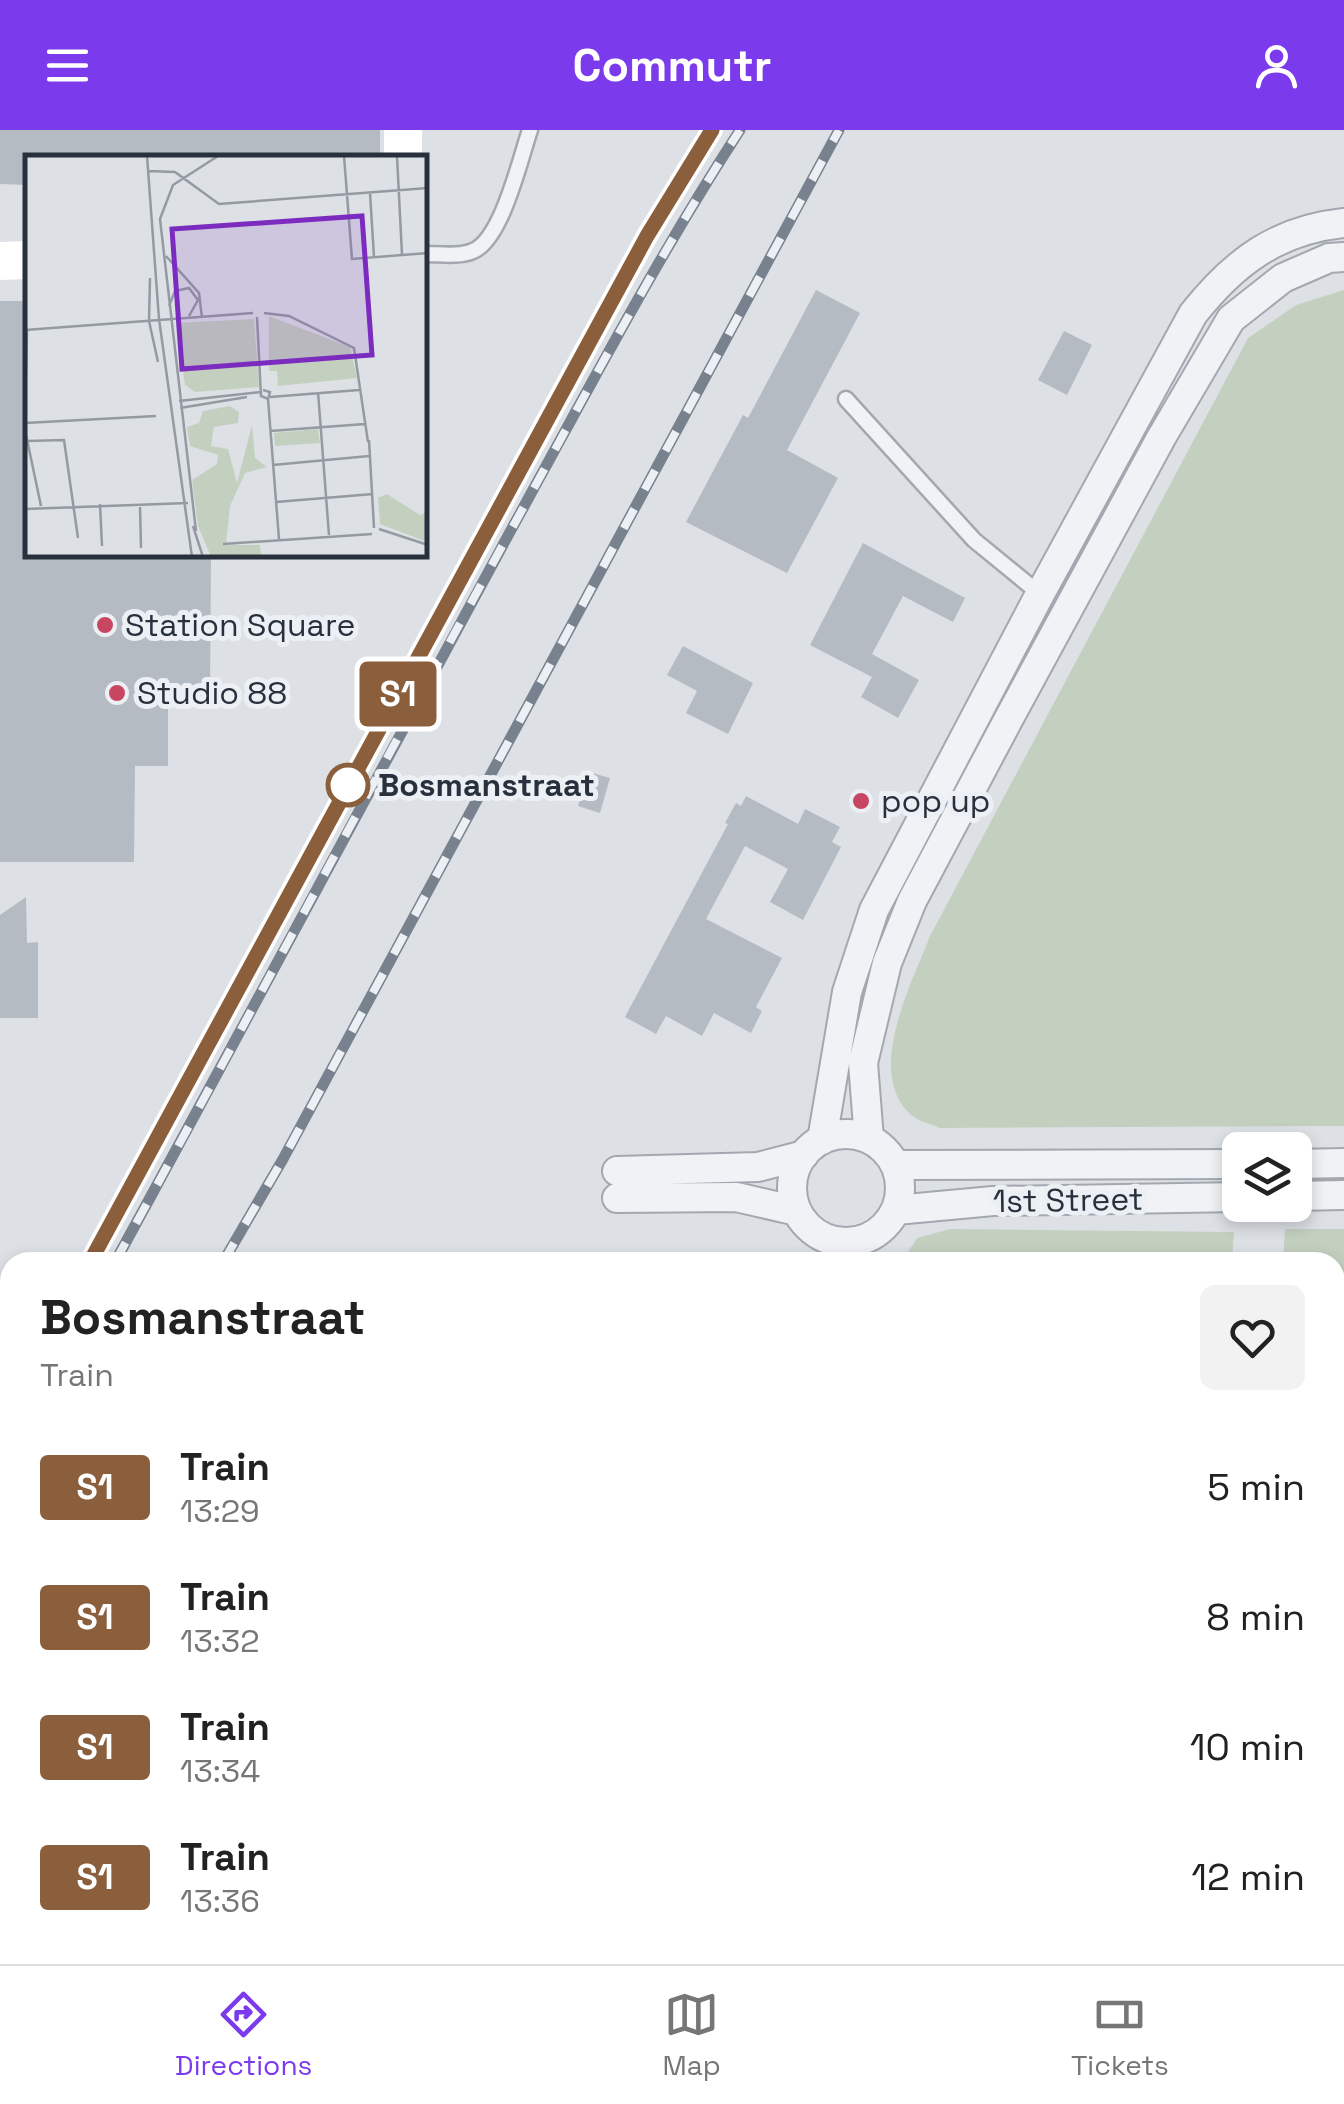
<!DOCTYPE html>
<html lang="en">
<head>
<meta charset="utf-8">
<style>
  :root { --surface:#fff; --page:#f2f2f2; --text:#222; --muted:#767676; --line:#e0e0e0; --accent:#7c3aed }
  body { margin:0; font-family:"Space Grotesk",sans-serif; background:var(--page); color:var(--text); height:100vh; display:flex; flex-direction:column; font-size:38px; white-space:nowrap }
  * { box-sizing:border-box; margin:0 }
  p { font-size:32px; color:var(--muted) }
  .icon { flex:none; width:55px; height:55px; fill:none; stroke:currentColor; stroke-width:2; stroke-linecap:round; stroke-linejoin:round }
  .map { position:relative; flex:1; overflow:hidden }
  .details { position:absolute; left:0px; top:1122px; width:1345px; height:712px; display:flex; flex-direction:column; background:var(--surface); border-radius:30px 30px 0 0; box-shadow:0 5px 15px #0003 }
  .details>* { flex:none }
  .badge { padding:0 20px; border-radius:8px; font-size:35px; line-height:65px }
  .controls { position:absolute; left:1222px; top:1002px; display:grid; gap:20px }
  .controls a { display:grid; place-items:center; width:90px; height:90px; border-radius:15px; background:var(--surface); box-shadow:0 5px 15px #0003; font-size:50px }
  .map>.badge { position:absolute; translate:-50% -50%; box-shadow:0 0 0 5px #fff }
  .round { display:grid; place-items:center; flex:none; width:105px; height:105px; border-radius:15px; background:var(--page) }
  .head { display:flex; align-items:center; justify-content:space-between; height:170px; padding:0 40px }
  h1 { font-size:48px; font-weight:700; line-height:75px }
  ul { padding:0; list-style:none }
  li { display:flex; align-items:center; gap:30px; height:130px; padding:0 40px }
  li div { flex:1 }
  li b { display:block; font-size:38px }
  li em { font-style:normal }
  li .badge { min-width:110px; font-weight:700; text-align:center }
  header { display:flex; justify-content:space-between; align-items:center; height:130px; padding:0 40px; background:var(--accent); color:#fff; font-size:45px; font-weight:700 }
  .tabs { display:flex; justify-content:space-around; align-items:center; height:140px; border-top:2px solid var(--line); background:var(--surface); font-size:28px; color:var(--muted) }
  .tabs a { display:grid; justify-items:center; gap:5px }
  .tabs .on { color:var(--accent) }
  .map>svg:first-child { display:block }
  .green { fill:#c4d0bf }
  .building { fill:#b5bbc3 }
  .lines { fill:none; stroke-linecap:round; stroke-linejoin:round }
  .service-casing { stroke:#a3a8b0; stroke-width:19 }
  .minor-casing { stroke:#a3a8b0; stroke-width:32 }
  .primary-casing { stroke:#9da7b1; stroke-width:48 }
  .service { stroke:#f0f2f5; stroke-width:14 }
  .minor { stroke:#f0f2f5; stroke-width:28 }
  .secondary { stroke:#fff; stroke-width:38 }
  .primary { stroke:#fff; stroke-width:42 }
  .rail-casing { stroke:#78828f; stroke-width:11 }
  .rail { stroke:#ecf0f4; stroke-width:8; stroke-dasharray:22; stroke-linecap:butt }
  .line-casing { stroke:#fff; stroke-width:22 }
  .line { stroke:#8b5e3c; stroke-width:15 }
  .poi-dot { fill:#c74762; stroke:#ecf0f4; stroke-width:4 }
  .stop-dot { fill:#fff; stroke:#8b5e3c; stroke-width:5 }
  .labels { text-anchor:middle; stroke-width:10; stroke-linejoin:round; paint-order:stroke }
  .poi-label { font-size:32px; fill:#27303c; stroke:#ecf0f4; text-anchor:start }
  .stop-label { font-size:32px; font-weight:bold; fill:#27303c; stroke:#ecf0f4; text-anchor:start }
  .street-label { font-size:32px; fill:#27303c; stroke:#ecf0f4 }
  .inset-road { fill:none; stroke:#949aa2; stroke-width:2.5 }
  .view { fill:#7b2cbf; fill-opacity:0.15; stroke:#7b2cbf; stroke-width:5 }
  .inset-edge { fill:none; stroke:#27303c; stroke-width:5 }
</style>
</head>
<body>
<header><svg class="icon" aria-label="menu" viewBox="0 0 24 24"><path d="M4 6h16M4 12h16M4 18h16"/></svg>Commutr<svg class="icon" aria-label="person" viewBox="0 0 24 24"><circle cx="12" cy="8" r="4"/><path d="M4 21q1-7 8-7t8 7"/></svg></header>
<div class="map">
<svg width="1344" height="1834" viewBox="0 0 1344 1834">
  <rect width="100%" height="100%" fill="#dde1e6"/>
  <!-- green -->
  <path class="green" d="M1344 160V996L940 998C931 994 918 991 911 985 864 943 912 853 930 806L1248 208 1296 175Z
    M950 1099 1234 1102 1232 1132H902L917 1108Z
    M1285 1099H1344V1834H901L902 1825H1335V1132H1283Z"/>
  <!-- building -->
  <path class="building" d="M0 0H380V28H28V55L0 54Z
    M816 160 860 183 787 320 838 348 787 443 686 392 743 285 748 288Z
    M0 171H28V425H211L210 566 168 565V636H135L134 732H0Z
    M1064 201 1092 215 1067 265 1038 250Z
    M863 413 965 468 953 492 903 466 872 524 919 550 898 588 861 567 872 547 810 515Z
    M683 516 753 553 728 604 686 583 697 561 667 545Z
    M589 642 610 648 600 683 578 676Z
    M746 666 798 694 805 679 840 697 832 712 841 717 803 790 770 772 788 739 745 716 706 789 782 828 756 877 762 881 751 903 714 883 702 906 666 886 656 904 625 887 728 694 725 693 736 673 741 676Z
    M26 767 27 813 38 812V888H0V785Z"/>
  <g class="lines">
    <!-- service casing -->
    <g class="service-casing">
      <path id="service" d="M425 124C440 124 459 127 473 121 502 109 520 29 530 0
        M846 269 974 410 1040 464"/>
    </g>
    <!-- minor casing -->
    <g class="minor-casing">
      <path id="minor" d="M792 1058a54 54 0 1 1 108 0a54 54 0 1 1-108 0Z
        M869 1009 863 933 887 833 912 771 1007 592 1161 308 1231 189 1283 148 1329 128 1344 127
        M822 1010 847 862 874 780 1040 464 1193 184C1234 132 1277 100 1344 93
        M1295 1034 1344 1033
        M895 1035 1240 1034
        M617 1041 758 1037 804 1025
        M1295 1066 1344 1065
        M617 1068 736 1067 797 1081
        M896 1080 993 1071 1240 1067
        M861 1825 864 1834"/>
    </g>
    <!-- primary casing -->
    <g class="primary-casing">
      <path id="primary" d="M578 1825 583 1834
        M393 1834 402 1825"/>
    </g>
    <!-- service -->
    <use href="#service" class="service"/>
    <!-- minor -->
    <use href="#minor" class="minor"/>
    <!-- secondary -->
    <path class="secondary" d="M403 0V28
      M0 131 28 130"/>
    <!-- primary -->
    <use href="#primary" class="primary"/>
    <!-- rail casing -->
    <g class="rail-casing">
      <path id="rail" d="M90 1132 665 73 712 0
        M115 1132C248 889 377 644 511 400 585 266 656 129 740 0
        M223 1132 283 1029 839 0
        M0 1301 10 1282
        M0 1345 10 1326
        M0 1422 10 1408
        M0 1450 10 1436"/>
    </g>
    <!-- rail -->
    <use href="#rail" class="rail"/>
  </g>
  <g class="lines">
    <!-- line casing -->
    <g class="line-casing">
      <path id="line" d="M90 1132 647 106 712 0"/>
    </g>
    <!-- line -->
    <use href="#line" class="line"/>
  </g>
  <!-- markers -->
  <g class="poi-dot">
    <circle cx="105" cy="495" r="10"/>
    <circle cx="117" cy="563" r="10"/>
    <circle cx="861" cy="671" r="10"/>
  </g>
  <circle class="stop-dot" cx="348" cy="655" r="20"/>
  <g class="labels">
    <!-- poi labels -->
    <g class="poi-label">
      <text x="125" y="506">Station Square</text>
      <text x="137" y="574">Studio 88</text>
      <text x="881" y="682">pop up</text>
    </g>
    <!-- stop labels -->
    <g class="stop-label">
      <text x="378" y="666">Bosmanstraat</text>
    </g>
    <!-- street labels -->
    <g class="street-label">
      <text transform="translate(1068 1070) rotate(-1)" y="11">1st Street</text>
    </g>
  </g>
  <!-- overview -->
  <g transform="translate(25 25)">
    <rect width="402" height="402" fill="#dde1e6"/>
    <path d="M244 161 325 192 332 223 253 231 252 216H244ZM229 164 234 232 170 237 160 230 151 168ZM205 251 214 257 213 268 189 272 186 291 203 294 212 328 227 270 230 303 242 312 220 318 205 351 201 390H235L236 402H186L173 371 167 325 192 309 193 300 165 291 162 272 174 268 178 256ZM293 274 295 288 250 291 249 278ZM362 339 395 360 402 357V387L355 369 353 343Z" fill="#c4d0bf"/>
    <path class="inset-road" d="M122 1 134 164 167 402M319 1 327 104 403 98M372 1 377 100M123 16 150 17 194 49 403 33M345 38 349 102M141 101 174 138 177 163M125 123 124 166 133 207M144 151 150 136 164 133 173 145 164 161M239 158 264 161 329 193 343 287M232 162 236 241 243 244 245 237 238 235M0 175 228 158M293 237 304 380M245 242 334 235M243 244 254 384M154 246 236 237M155 253 222 242M0 264 2 174M0 268 131 261M0 275 16 351M245 276 340 269M344 285 349 373M3 286 39 285 53 383M248 310 344 301M251 347 348 339M75 349 77 391M115 352 116 393M0 354 163 348M168 371 178 402M354 374 403 390M171 376 135 64 148 30 193 1M198 389 347 379"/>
    <path class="view" d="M337 61 347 200 157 214 147 74Z"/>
    <rect width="402" height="402" class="inset-edge"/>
  </g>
</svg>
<div class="controls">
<a><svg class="icon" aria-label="layers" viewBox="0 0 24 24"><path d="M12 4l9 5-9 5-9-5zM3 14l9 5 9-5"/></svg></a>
</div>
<b class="badge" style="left:398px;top:564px;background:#8b5e3c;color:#fff">S1</b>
<section class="details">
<div class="head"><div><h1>Bosmanstraat</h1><p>Train</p></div><a class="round"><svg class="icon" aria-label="heart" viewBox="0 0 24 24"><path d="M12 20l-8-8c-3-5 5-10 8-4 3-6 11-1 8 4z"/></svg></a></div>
<ul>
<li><span class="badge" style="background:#8b5e3c;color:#fff">S1</span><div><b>Train</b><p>13:29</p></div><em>5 min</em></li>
<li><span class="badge" style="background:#8b5e3c;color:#fff">S1</span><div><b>Train</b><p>13:32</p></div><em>8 min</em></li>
<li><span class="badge" style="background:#8b5e3c;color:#fff">S1</span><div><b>Train</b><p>13:34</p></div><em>10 min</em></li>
<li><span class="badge" style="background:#8b5e3c;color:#fff">S1</span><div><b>Train</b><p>13:36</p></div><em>12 min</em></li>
</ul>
</section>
</div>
<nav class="tabs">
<a class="on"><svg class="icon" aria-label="directions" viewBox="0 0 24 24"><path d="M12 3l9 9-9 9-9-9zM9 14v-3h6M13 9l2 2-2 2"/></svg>Directions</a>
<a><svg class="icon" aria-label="map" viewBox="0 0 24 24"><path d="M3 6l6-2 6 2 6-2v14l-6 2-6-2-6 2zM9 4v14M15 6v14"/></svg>Map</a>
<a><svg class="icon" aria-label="tickets" viewBox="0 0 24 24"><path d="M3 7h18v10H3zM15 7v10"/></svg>Tickets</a>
</nav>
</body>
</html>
